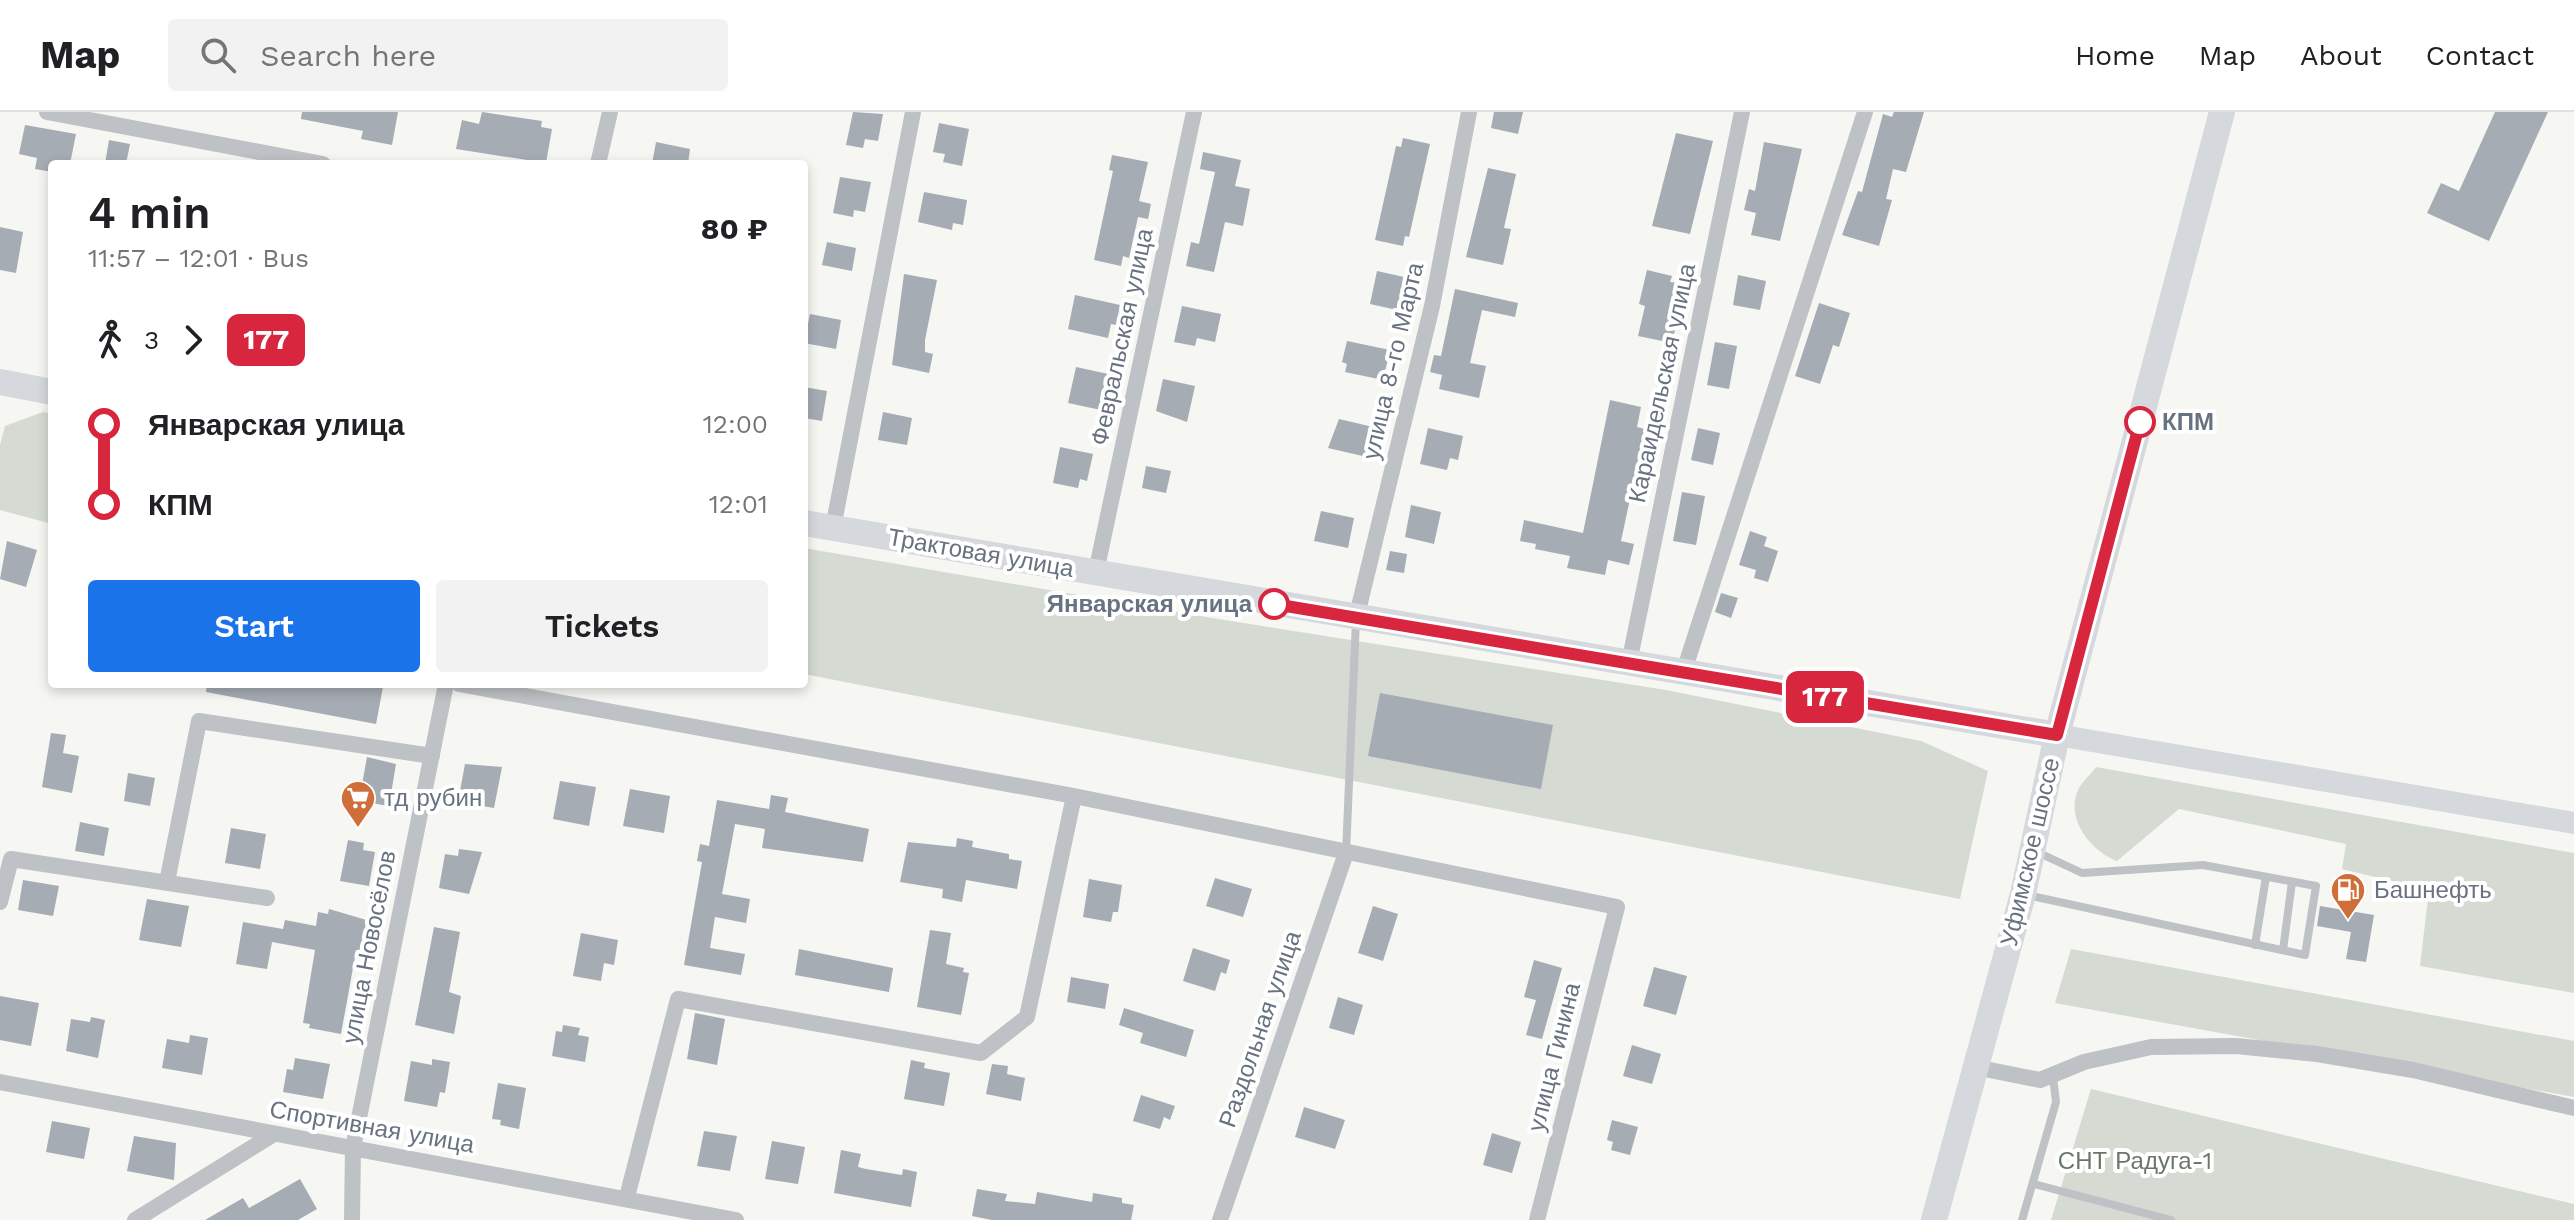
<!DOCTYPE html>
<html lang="en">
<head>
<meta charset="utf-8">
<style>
  :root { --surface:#fff; --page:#f2f2f2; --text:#202124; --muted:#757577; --line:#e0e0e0; --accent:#1a73e8 }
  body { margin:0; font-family:"Work Sans",sans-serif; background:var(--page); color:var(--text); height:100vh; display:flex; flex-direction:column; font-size:30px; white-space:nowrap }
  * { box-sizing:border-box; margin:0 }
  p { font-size:26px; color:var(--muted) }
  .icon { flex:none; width:44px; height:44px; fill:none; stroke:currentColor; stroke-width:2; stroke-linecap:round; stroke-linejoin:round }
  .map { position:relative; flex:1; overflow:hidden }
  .panel { position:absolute; left:48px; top:48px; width:760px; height:528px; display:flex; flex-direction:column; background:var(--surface); border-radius:8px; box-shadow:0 4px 12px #0003 }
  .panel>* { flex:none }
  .badge { padding:0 16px; border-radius:12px; font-size:28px; line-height:52px }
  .map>.badge { position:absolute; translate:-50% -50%; box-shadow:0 0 0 4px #fff }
  .legs { display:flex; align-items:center; gap:12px; height:88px; padding:0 40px; font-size:26px }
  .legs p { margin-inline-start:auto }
  .overview { display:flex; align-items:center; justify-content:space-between; height:136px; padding:0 40px }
  h1 { font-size:44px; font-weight:600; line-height:60px }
  .cta { display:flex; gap:16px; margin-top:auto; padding:16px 40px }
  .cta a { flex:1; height:92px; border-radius:8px; background:var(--accent); color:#fff; font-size:32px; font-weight:600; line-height:92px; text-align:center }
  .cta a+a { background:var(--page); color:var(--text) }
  ul { padding:0 40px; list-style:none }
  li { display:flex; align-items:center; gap:28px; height:80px; font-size:30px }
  li i { display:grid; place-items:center; width:12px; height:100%; margin:0 10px; background:currentColor }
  li i::after { content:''; width:20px; height:20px; margin:-10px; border:6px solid; border-radius:50%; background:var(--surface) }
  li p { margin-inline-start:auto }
  li:first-child i { background:linear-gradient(#0000 50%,currentColor 0) }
  li:last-child i { background:linear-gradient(currentColor 50%,#0000 0) }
  header { display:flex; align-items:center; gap:48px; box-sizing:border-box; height:112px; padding:0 40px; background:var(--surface); border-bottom:2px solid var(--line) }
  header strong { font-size:38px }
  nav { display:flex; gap:44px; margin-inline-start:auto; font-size:28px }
  .search { width:560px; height:72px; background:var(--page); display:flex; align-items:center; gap:20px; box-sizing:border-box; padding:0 28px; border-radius:8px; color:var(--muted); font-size:30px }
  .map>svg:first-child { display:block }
  .green { fill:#d5dad3 }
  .building { fill:#a6acb3 }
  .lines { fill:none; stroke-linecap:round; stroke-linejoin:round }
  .lane { stroke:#bec1c5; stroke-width:8 }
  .street { stroke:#bec1c5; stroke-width:16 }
  .secondary { stroke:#d5d8dc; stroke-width:22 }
  .primary { stroke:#d5d8dc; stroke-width:26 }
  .line-1-casing { stroke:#fff; stroke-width:18 }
  .line-1 { stroke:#d7263d; stroke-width:12 }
  .stop-1-dot { fill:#fff; stroke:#d7263d; stroke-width:4 }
  .labels { text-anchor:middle; stroke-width:8; stroke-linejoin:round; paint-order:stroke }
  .street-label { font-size:24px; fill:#687381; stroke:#fff }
  .stop-label { font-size:24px; font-weight:bold; fill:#687381; stroke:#fff; text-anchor:start }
  .poi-label { font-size:24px; fill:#687381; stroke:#fff; text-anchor:start }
  .park-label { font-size:24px; fill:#687966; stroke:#fff }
</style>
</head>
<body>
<header>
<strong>Map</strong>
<div class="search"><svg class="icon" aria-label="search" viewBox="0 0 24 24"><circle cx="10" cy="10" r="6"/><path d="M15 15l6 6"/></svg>Search here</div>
<nav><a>Home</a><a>Map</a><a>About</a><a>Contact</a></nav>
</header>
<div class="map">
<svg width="2574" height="1108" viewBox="0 0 2574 1108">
  <rect width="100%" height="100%" fill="#f6f6f3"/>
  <!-- green -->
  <path class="green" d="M43 300 52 302V412L0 398V333L5 314Z
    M804 436 1212 506 1666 578 1921 629 1988 659 1960 787 804 562Z
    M2096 655 2574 741V881L2420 854 2429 778 2342 757 2346 732 2179 697 2117 749C2090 739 2064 705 2079 676 2083 669 2091 662 2096 655Z
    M2071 837 2574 929V985L2055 891Z
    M2091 977 2574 1092V1108H2051Z"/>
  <!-- building -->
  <path class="building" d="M302 0H398L392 33 361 27 363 19 301 7Z
    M482 0 542 9 541 15 552 17 546 51 456 37 462 8 479 12Z
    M853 0 883 2 878 29 865 27 863 36 846 33Z
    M1494 0H1523L1518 22 1491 16Z
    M1894 0H1924L1906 60 1893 57 1886 87 1892 88 1879 134 1842 123 1858 79 1862 80 1883 2 1892 5Z
    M2495 0H2548L2489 129 2427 101 2441 71 2459 79Z
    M939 11 969 17 962 54 943 50 945 42 933 40Z
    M25 13 76 22 70 52 54 49 52 60 35 57 37 46 19 42Z
    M1676 21 1713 29 1690 122 1652 114Z
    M1403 26 1430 32 1409 125 1405 124 1403 134 1375 128 1396 34 1401 35Z
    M109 28 130 32 126 52H105Z
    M656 30 690 37 688 52H652Z
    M1764 30 1802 37 1780 129 1751 123 1756 101 1744 98 1749 77 1755 79Z
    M1203 40 1241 48 1235 74 1250 77 1243 114 1225 110 1214 160 1186 154 1191 130 1199 132 1215 60 1200 57Z
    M1112 43 1148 50 1139 89 1151 92 1148 107 1138 105 1129 146 1123 144 1121 154 1094 148 1113 59 1109 58Z
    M1488 56 1516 62 1504 116 1511 117 1503 153 1466 145Z
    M840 65 871 70 865 100 854 98 853 105 833 101Z
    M924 80 967 88 963 113 953 111 952 118 918 110Z
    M0 115 23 120 16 161 0 158Z
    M827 130 856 136 852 159 822 153Z
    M1647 158 1672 164 1670 170 1678 171 1669 212 1676 213 1672 231 1638 224 1645 194 1639 192Z
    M1377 159 1404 165 1397 198 1370 192Z
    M904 162 937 168 925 228V240L933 242 929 261 892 253Z
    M1738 163 1766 169 1760 198 1733 193Z
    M1455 177 1518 191 1515 205 1482 198 1470 251 1486 254 1479 286 1439 277 1442 263 1430 260 1434 243 1441 244Z
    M1075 183 1120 193 1116 213 1111 212 1108 226 1068 217Z
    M1819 191 1850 201 1839 235 1833 233 1820 272 1795 264Z
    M1182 194 1221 202 1215 230 1197 226 1195 234 1174 230Z
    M810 202 841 208 836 237 804 231Z
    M1347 229 1390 238 1383 268 1345 260 1347 252 1342 250Z
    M1715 230 1737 234 1729 277 1707 273Z
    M1076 255 1113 263 1101 298 1068 291Z
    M1163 267 1195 274 1187 310 1156 299Z
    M804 275 827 279 822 309 804 306Z
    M1610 288 1641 295 1637 315 1645 317 1621 429 1634 432 1629 453 1608 448 1605 463 1567 456 1570 444 1535 437 1536 432 1520 429 1524 408 1583 421Z
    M883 300 912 306 907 333 878 328Z
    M1339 307 1373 315 1367 345 1328 336Z
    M1428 316 1463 324 1458 348 1450 346 1447 358 1420 352Z
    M1698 316 1720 321 1713 353 1691 348Z
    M1060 335 1093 342 1087 369 1080 367 1078 376 1053 371Z
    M1146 354 1171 359 1166 381 1142 376Z
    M1682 380 1705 384 1696 433 1673 429Z
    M1411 393 1441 400 1434 432 1405 425Z
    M1321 399 1354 406 1348 436 1314 429Z
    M1750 419 1767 425 1764 434 1778 439 1768 470 1754 466 1756 458 1739 453Z
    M7 429 37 438 26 475 0 467Z
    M1390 439 1407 442 1404 461 1386 458Z
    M1721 481 1738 486 1731 506 1715 500Z
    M207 572H368L383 575 376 612 206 580Z
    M1380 581 1553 613 1541 677 1368 644Z
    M51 621 66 623 63 641 79 644 72 681 42 675Z
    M367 645 396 652 389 694 359 689Z
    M465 652 502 655 494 696 458 690Z
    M128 661 155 666 150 694 124 689Z
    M560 669 596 675 589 714 553 707Z
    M630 677 670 684 664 721 623 714Z
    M771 683 788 686 785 700 869 717 863 750 762 736 765 717 735 712 722 782 750 787 746 811 715 805 710 836 745 842 741 863 684 853 702 750 697 749 700 732 709 734 717 688 769 697Z
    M80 710 109 716 104 744 75 739Z
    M231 716 266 722 260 757 225 751Z
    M957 726 973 729 972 735 1009 742V747L1022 749 1017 777 966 768 962 790 942 786 943 777 900 770 908 730 956 735Z
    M348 728 364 731 363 738 375 740 369 774 340 769Z
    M459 737 482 740 469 782 439 776 445 742 458 744Z
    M1215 766 1252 777 1243 805 1206 794Z
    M1089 767 1122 773 1118 800H1113L1111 810 1083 805Z
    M23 768 59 774 53 804 18 798Z
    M147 787 189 794 181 835 139 828Z
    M1373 794 1398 802 1383 849 1358 841Z
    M2320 794 2374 803 2366 850 2346 847 2351 820 2317 814Z
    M329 797 370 809 364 847 355 845 341 922 309 916 310 912 303 911 315 838 272 830 267 857 236 852 243 810 283 817 285 808 316 814 318 800 328 802Z
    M434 815 460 820 449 880 461 884 454 922 415 913Z
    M930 818 951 821 946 852 964 856 963 860 969 861 961 903 917 895Z
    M581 821 618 828 614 853 604 851 601 869 573 864Z
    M1193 836 1230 848 1226 862 1221 860 1215 879 1183 869Z
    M799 837 893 856 889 880 795 863Z
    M1534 848 1562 856 1542 927 1526 923 1536 888 1524 885Z
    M1654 855 1687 864 1676 903 1643 894Z
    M1071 865 1109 872 1105 897 1067 890Z
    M0 884 39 891 31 934 0 928Z
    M1338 885 1363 893 1354 923 1329 916Z
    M1124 896 1194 918 1186 945 1140 931 1143 921 1119 913Z
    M695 901 725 907 717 953 687 947Z
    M91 905 105 908 98 946 66 939 71 907 90 910Z
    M563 913 580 916 578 923 589 925 585 950 552 944 556 919 562 920Z
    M190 923 208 926 202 963 162 956 167 927 189 931Z
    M1632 933 1661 942 1652 972 1623 964Z
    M295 946 330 952 323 987 283 980 287 957 293 958Z
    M432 947 450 950 445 981 440 980 437 995 404 989 411 949 432 953Z
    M911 948 925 951 924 956 950 961 944 994 904 987Z
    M992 952 1008 954 1007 962 1025 966 1021 989 986 982Z
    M498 971 526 976 519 1017 500 1013 501 1008 492 1007Z
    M1141 983 1175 994 1170 1008 1164 1005 1160 1017 1133 1009Z
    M1304 995 1345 1008 1335 1037 1295 1025Z
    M1612 1008 1638 1015 1630 1043 1611 1038 1613 1030 1607 1028Z
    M52 1009 90 1016 84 1047 46 1040Z
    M704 1019 737 1024 730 1059 697 1054Z
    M1492 1021 1521 1030 1512 1061 1483 1053Z
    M134 1024 176 1031 174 1068 127 1059Z
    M772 1029 805 1035 798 1072 765 1067Z
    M841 1038 861 1042 858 1055 866 1057 902 1063 903 1057 917 1060 911 1095 834 1081Z
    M300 1067 317 1097 298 1108H205L243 1086 249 1096Z
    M977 1077 1007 1082 1005 1089 1035 1092 1037 1080 1092 1090 1093 1081 1122 1086V1091L1134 1093 1131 1108H992L972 1104Z"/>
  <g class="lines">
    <!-- lane -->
    <path class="lane" d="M1346 741 1356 508
      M2027 783 2305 843 2316 774 2203 753 2082 761 2035 739
      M2255 833 2266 765
      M2283 838 2292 770
      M2034 1072 2171 1108
      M2022 1108 2056 990 2053 965"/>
    <!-- street -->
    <path class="street" d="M47 0 323 52
      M598 52 610 0
      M833 416 913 0
      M1096 460 1194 0
      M1356 507 1432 194 1469 0
      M1629 551 1742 0
      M1683 562 1865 0
      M459 572 1074 684 1617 795 1537 1108
      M167 770 199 609 432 644
      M0 790 11 747 267 786
      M1975 955 2040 968 2084 950 2151 935 2236 934 2317 942 2413 958 2574 996
      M0 970 736 1108
      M627 1085 678 887 981 941 1027 905 1074 684
      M135 1108 274 1022
      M352 1108 353 1036 446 572
      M1220 1108 1346 741"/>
    <!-- secondary -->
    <path class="secondary" d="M2057 623 2574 711"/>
    <!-- primary -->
    <path class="primary" d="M0 270 52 280
      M804 411 2057 623
      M1934 1108 2023 782 2057 623 2222 0"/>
  </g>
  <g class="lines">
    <!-- line-1 casing -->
    <g class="line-1-casing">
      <path id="line-1" d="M1274 492 2057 623 2140 310"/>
    </g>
    <!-- line-1 -->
    <use href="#line-1" class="line-1"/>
  </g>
  <!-- icons -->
  <defs>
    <g id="supermarket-pin" transform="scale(1.8)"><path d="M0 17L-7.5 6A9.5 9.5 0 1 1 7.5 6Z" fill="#d06e39" stroke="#fff"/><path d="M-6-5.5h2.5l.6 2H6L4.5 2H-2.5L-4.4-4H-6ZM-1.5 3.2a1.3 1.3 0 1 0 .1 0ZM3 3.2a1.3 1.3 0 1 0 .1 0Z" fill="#fff"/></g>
    <g id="fuel-pin" transform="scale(1.8)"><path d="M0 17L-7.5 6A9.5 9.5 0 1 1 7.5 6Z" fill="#d06e39" stroke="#fff"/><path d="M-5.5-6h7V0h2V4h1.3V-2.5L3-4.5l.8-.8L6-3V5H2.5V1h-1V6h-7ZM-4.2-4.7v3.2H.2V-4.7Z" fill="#fff"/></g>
  </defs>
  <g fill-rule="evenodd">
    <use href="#supermarket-pin" x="358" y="686"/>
    <use href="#fuel-pin" x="2348" y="778"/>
  </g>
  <!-- markers -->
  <g class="stop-1-dot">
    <circle cx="2140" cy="310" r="14"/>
    <circle cx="1274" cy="492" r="14"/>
  </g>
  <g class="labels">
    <!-- street labels -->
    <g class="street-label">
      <text transform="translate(1122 225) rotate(-78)" y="8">Февральская улица</text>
      <text transform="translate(1393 249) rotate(-77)" y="8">улица 8-го Марта</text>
      <text transform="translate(1662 271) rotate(-78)" y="8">Караидельская улица</text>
      <text transform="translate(981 441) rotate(10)" y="8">Трактовая улица</text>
      <text transform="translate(2030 740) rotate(-77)" y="8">Уфимское шоссе</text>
      <text transform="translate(369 835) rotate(-79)" y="8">улица Новосёлов</text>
      <text transform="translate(1260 917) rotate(-71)" y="8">Раздольная улица</text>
      <text transform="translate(1554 945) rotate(-76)" y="8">улица Гинина</text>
      <text transform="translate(372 1015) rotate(10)" y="8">Спортивная улица</text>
    </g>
    <!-- stop labels -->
    <g class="stop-label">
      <text x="2162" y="318">КПМ</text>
      <text x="1252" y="500" text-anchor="end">Январская улица</text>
    </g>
    <!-- poi labels -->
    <g class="poi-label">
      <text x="384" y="694">тд рубин</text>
      <text x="2374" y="786">Башнефть</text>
    </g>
    <!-- park labels -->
    <g class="park-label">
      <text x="2135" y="1057">СНТ Радуга-1</text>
    </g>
  </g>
</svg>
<b class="badge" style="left:1825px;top:585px;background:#d7263d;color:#fff">177</b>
<section class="panel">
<div class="overview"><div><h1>4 min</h1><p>11:57 – 12:01 · Bus</p></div><b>80 ₽</b></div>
<div class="legs"><svg class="icon" aria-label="walk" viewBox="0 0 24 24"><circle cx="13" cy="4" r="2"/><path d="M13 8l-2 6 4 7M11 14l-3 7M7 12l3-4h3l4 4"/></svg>3<svg class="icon" aria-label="forward" viewBox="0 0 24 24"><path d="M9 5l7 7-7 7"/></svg><b class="badge" style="background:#d7263d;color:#fff">177</b></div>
<ul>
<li><i style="color:#d7263d"></i><b>Январская улица</b><p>12:00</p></li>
<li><i style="color:#d7263d"></i><b>КПМ</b><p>12:01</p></li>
</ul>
<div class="cta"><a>Start</a><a>Tickets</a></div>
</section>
</div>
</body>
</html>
